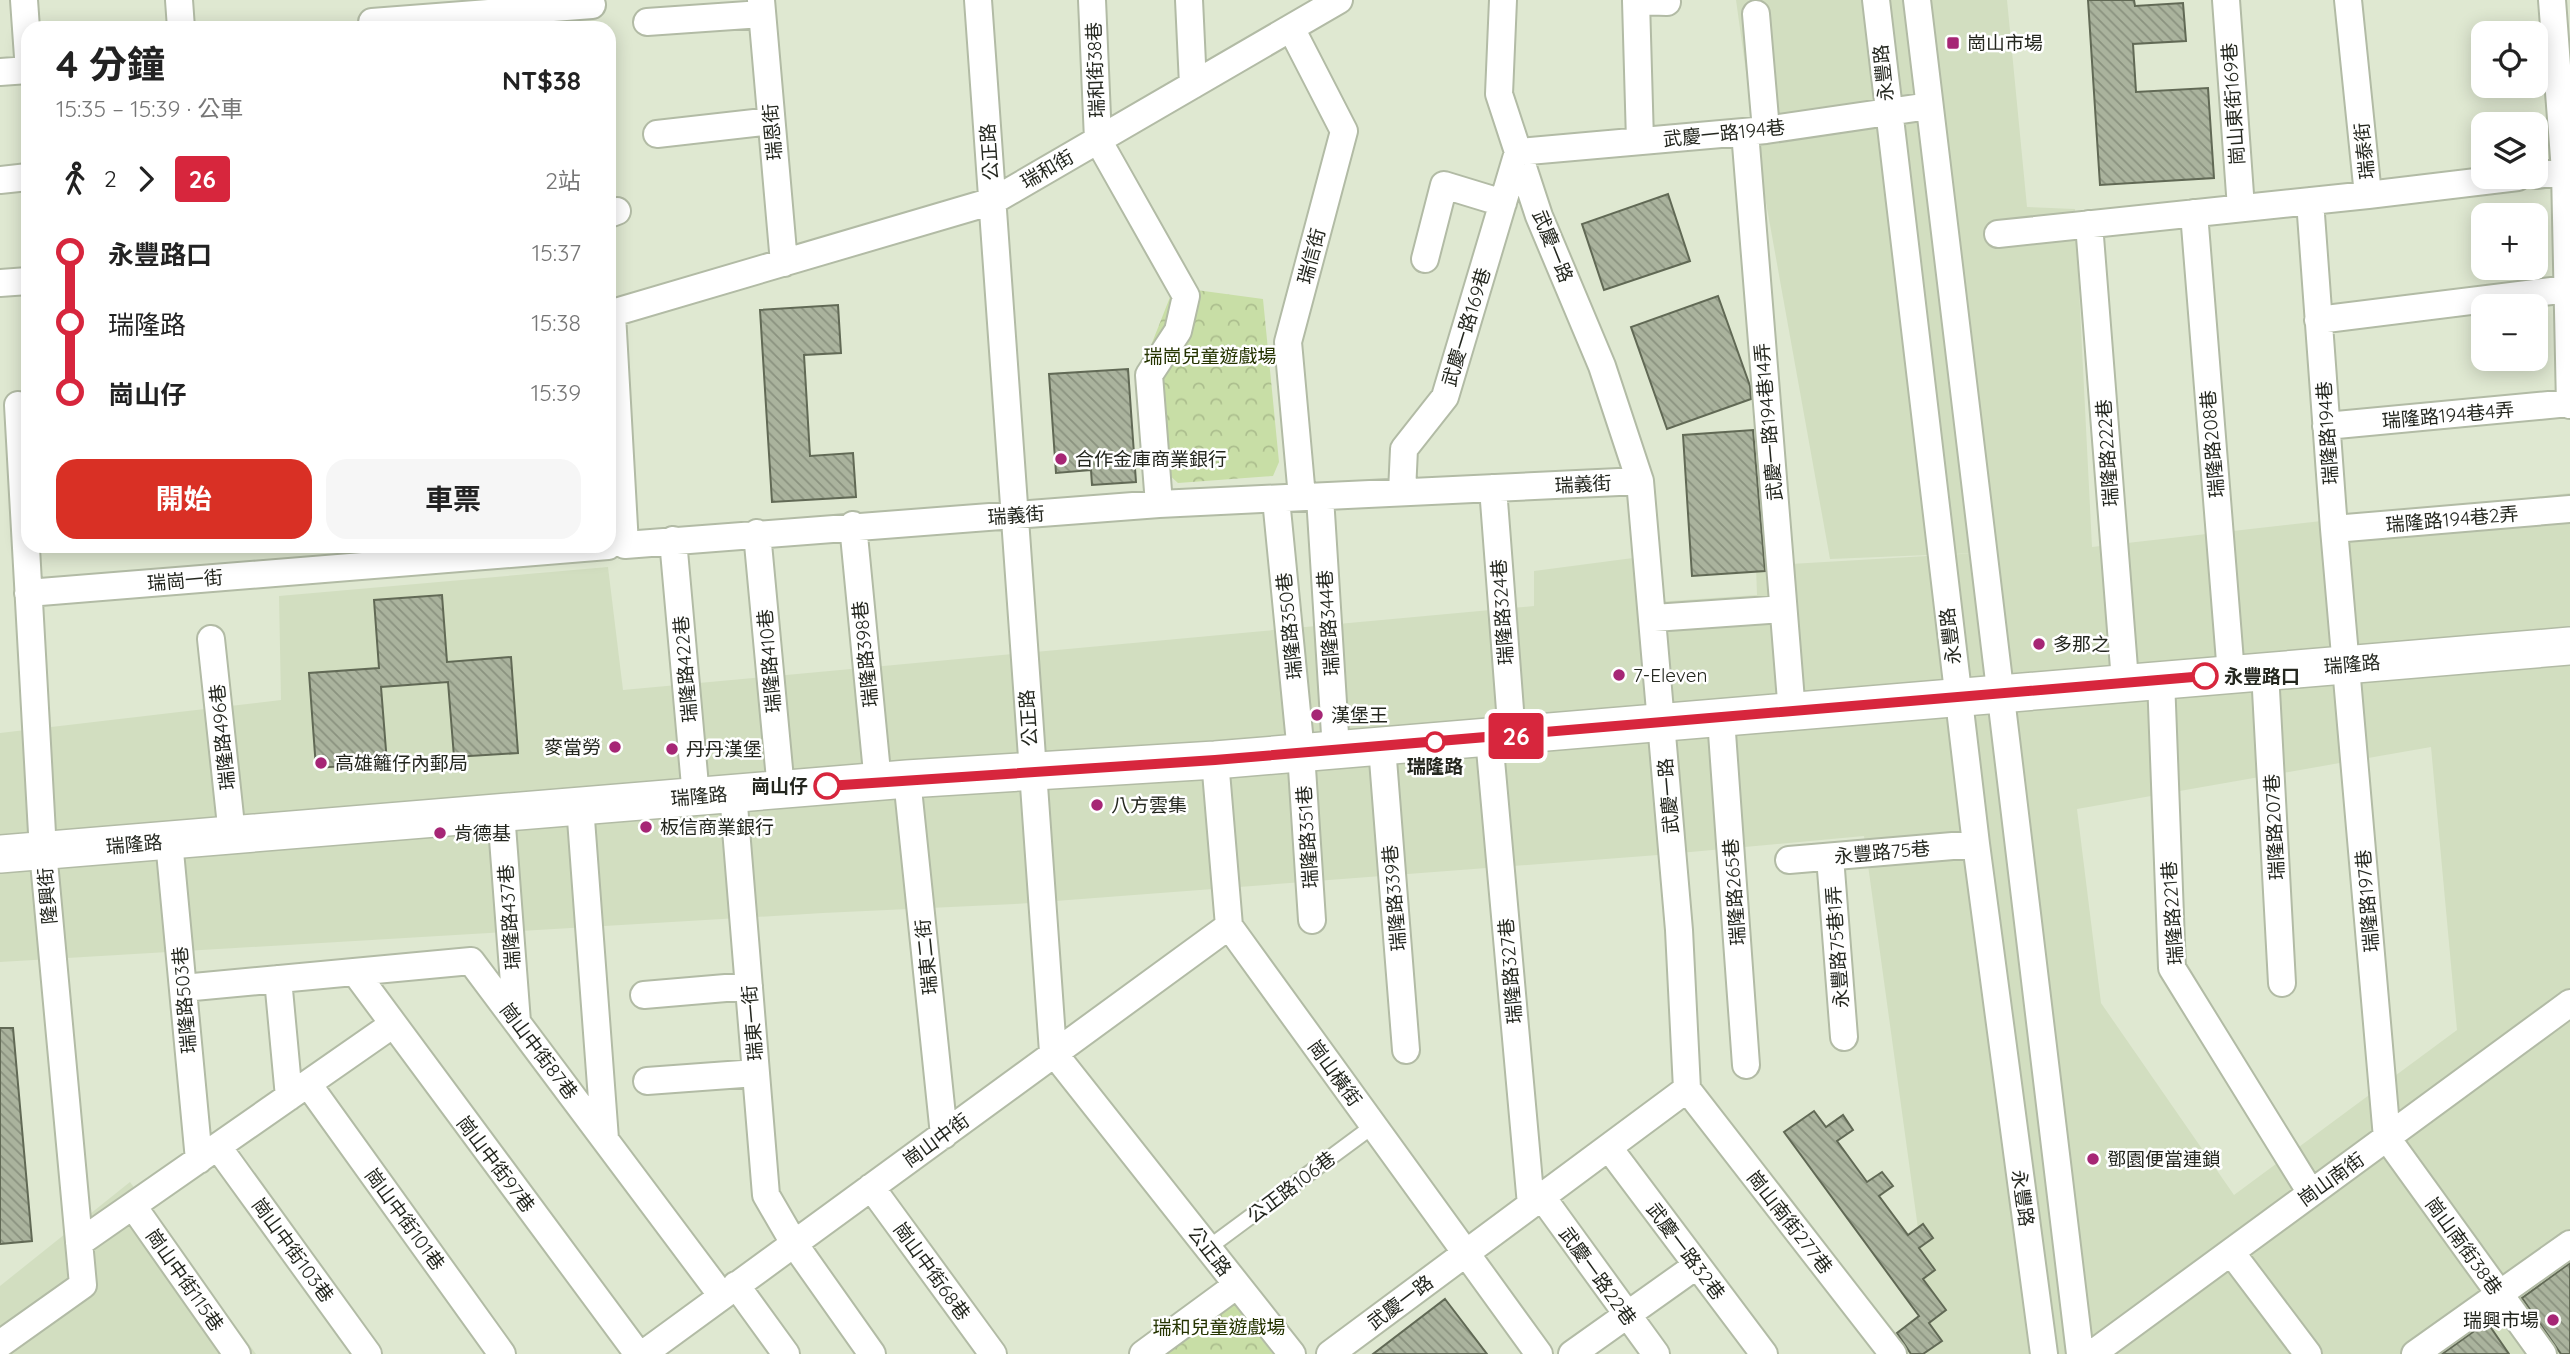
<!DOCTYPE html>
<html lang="zh-TW">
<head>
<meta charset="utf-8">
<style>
  :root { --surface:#fff; --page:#f6f6f6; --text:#222; --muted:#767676; --accent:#d93025 }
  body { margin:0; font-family:Quicksand,"Noto Sans TC",sans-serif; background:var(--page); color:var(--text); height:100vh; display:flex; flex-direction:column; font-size:26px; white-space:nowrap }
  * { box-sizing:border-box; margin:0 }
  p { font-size:23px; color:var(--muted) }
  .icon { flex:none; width:38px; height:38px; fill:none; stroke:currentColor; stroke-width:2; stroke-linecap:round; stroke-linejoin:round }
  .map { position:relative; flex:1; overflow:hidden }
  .details { position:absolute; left:21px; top:21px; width:595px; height:532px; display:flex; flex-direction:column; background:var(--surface); border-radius:21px; box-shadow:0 4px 18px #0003 }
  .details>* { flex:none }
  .badge { padding:0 14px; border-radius:5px; font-size:24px; line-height:46px }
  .controls { position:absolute; left:2471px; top:21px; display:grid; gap:14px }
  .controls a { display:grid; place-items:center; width:77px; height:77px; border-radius:14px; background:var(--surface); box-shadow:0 4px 18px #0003; font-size:35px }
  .map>.badge { position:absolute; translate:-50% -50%; box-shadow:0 0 0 4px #fff }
  .legs { display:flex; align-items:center; gap:10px; height:77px; padding:0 35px; font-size:23px }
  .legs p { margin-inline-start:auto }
  .head { display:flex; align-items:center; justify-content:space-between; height:119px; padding:0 35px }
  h1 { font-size:38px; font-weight:700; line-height:52px }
  .action { display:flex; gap:14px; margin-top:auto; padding:14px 35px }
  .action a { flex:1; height:80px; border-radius:21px; background:var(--accent); color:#fff; font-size:28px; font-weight:700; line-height:80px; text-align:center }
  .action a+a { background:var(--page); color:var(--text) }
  ul { padding:0 35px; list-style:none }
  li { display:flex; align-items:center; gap:24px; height:70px; font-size:26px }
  li i { display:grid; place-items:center; width:10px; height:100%; margin:0 9px; background:currentColor }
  li i::after { content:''; width:18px; height:18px; margin:-9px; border:5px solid; border-radius:50%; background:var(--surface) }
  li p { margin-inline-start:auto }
  li:first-child i { background:linear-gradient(#0000 50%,currentColor 0) }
  li:last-child i { background:linear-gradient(currentColor 50%,#0000 0) }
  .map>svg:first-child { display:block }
  .built { fill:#d2dec0; fill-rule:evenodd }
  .forest { fill:url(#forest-crowns) }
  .building { fill:url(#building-back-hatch); stroke:#616955; stroke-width:2 }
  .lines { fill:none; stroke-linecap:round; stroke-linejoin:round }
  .lane-casing { stroke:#b2bba5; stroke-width:18 }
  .street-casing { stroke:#b2bba5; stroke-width:30 }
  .secondary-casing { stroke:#b2bba5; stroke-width:40 }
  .lane { stroke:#fff; stroke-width:14 }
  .street { stroke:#fff; stroke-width:26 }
  .secondary { stroke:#fff; stroke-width:37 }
  .line-1-casing { stroke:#fff; stroke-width:16 }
  .line-1 { stroke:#d7263d; stroke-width:10 }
  .poi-dot { fill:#a62675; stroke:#fff; stroke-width:2.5 }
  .stop-1-dot { fill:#fff; stroke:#d7263d; stroke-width:3.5 }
  .labels { text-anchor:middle; stroke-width:5; stroke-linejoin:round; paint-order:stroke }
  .poi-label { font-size:19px; fill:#24271f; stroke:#fff; text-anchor:start }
  .street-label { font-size:19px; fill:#24271f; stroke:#fff }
  .park-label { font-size:19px; fill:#253400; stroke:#fff }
  .stop-label { font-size:19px; font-weight:bold; fill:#24271f; stroke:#fff; text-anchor:start }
</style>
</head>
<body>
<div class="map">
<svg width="2570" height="1354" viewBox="0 0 2570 1354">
  <defs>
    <pattern id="forest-crowns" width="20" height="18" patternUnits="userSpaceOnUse" patternTransform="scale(1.75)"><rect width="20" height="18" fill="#c8dea6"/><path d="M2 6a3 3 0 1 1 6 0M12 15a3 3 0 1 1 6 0" fill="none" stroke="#acbe8e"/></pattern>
    <pattern id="building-back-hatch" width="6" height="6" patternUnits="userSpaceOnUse" patternTransform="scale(1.75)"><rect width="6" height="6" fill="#aab39d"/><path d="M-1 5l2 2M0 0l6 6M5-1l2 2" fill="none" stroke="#8a927f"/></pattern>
  </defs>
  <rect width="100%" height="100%" fill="#dfe8d1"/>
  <!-- built -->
  <path class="built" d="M1736 0H2007L2027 207 2075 209 2092 547 2570 493V1354H1890L1931 1323 1864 836 1658 855 1015 904 823 913 0 962V733L281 700 279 596 608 567 623 690 1534 606V571L1633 558 1642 603 1757 595 1756 566 1978 553 1830 559 1758 158ZM2431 747 2457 1030 2234 1195 2101 1003 2077 809Z
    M130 1182 256 1354H0V1286Z"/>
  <!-- forest -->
  <path class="forest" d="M1174 287 1263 299 1279 462 1273 476 1178 483 1167 473 1150 348Z
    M1224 1290 1273 1354H1138Z"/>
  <!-- building -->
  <path class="building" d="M2088 0H2134L2135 6 2183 3 2186 41 2133 44 2136 92 2208 88 2214 178 2100 185Z
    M1668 194 1690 261 1604 290 1582 224Z
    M1718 296 1750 386 1751 399 1667 429 1631 327Z
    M838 305 841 353 804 355 810 456 853 453 856 497 772 502 760 310Z
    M1128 369 1136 482 1092 485 1091 470 1056 473 1049 374Z
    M1753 430 1765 571 1692 576 1683 435Z
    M442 595 447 662 511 657 518 753 454 757 448 682 381 687 387 763 316 768 309 673 379 668 374 600Z
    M0 1028H13L32 1241 0 1244Z
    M1814 1111 1826 1127 1843 1115 1853 1130 1837 1141 1867 1182 1882 1172 1893 1186 1879 1196 1908 1235 1923 1224 1933 1238 1919 1248 1935 1270 1923 1279 1946 1310 1929 1323 1942 1341 1923 1354H1911L1897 1333 1919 1316 1784 1132Z
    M2570 1263V1354H2561L2522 1298Z
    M1445 1299 1487 1354H1373Z
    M2487 1322 2509 1354H2442Z"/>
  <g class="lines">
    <!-- lane casing -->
    <g class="lane-casing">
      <path id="lane" d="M1208 1248 1373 1126"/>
    </g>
    <!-- street casing -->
    <g class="street-casing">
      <path id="street" d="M24 0 28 57
        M179 0 181 28
        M761 0 784 263
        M978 0 1053 1052 1292 1354
        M1092 0 1098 140 1186 296 1178 331 1149 375 1159 504
        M1189 0 1193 85
        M1876 0 1976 844 2044 1354
        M1917 0 2080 1354
        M2226 0 2241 208
        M2348 0 2368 195 2518 177
        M2552 0 2565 171 2570 405
        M1756 14 1766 130
        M372 22 592 5
        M647 22 762 14
        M1291 28 1344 131 1288 342 1302 497
        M0 72 28 70
        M1745 132 1792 713
        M657 134 771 121
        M1640 141 1636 1 1667 2
        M2536 175 2570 171
        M0 180 28 177
        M2310 201 2334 529 2387 1138 2543 1354
        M2194 213 2231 674
        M609 214 617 211
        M2089 224 2125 681
        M1998 234 2368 195
        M1425 259 1444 185 1503 203
        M0 283 28 281
        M609 314 993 201 1339 0
        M612 314 625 545 1159 504 1640 481
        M2318 320 2568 289
        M2326 426 2570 403
        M1493 488 1512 736
        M1402 492 1404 449 1445 397 1518 152 1766 130 1929 106
        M1320 497 1336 750
        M1276 499 1301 753 1312 920
        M853 525 878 783
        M2334 529 2570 509
        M757 533 781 790
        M673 540 696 797
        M28 593 608 546
        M1654 618 1783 609
        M211 639 232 835
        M2265 672 2282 983
        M2161 679 2172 968 2311 1193
        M1721 719 1746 1065
        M1489 738 1531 1205
        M1382 747 1406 1050
        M1215 760 1229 926 1539 1354
        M907 779 944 1135
        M733 793 766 1195 795 1245 872 1354
        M580 806 605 1139
        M501 813 517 1022
        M169 841 199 1160
        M1830 857 1844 1037
        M1789 860 1976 844
        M355 972 638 1354
        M278 979 289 1097
        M183 988 471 961 722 1296
        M644 995 749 986
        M647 1081 756 1073
        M308 1084 502 1354
        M1687 1089 1893 1354
        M218 1147 368 1354
        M1609 1148 1764 1354
        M871 1187 993 1354
        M1542 1197 1656 1354
        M133 1206 237 1354
        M79 1243 392 1025
        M2231 1252 2308 1354
        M736 1285 786 1354
        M0 1344 83 1285 43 851 18 405
        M643 1354 1229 926
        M1143 1354 1237 1285
        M1330 1354 1687 1089 1679 930 1640 481 1602 366 1539 216 1499 94 1503 0
        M1572 1354 1696 1266
        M2092 1354 2570 1003
        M2415 1354 2570 1244"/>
    </g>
    <!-- secondary casing -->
    <g class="secondary-casing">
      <path id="secondary" d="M0 854 907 779 1215 760 2570 646"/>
    </g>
    <!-- lane -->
    <use href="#lane" class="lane"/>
    <!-- street -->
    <use href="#street" class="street"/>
    <!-- secondary -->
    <use href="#secondary" class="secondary"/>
  </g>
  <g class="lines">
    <!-- line-1 casing -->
    <g class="line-1-casing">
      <path id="line-1" d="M827 786 1215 760 2205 676"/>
    </g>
    <!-- line-1 -->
    <use href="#line-1" class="line-1"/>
  </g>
  <!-- markers -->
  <g class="poi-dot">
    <rect x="1946" y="36" width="14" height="14" rx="3.5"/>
    <circle cx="1061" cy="459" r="7"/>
    <circle cx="2039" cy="644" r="7"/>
    <circle cx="1619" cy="675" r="7"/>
    <circle cx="1317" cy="715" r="7"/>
    <circle cx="615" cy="747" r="7"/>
    <circle cx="672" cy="749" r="7"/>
    <circle cx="321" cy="763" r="7"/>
    <circle cx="1097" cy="805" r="7"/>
    <circle cx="646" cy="827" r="7"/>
    <circle cx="440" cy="833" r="7"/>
    <circle cx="2093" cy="1159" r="7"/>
    <circle cx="2553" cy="1320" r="7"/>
  </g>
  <g class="stop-1-dot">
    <circle cx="2205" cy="676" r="12"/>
    <circle cx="1435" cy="742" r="9"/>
    <circle cx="827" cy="786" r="12"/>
  </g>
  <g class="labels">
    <!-- poi labels -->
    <g class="poi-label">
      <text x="1967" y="50">崗山市場</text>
      <text x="1075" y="466">合作金庫商業銀行</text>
      <text x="2053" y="651">多那之</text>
      <text x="1633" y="682">7-Eleven</text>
      <text x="1331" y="722">漢堡王</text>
      <text x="601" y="754" text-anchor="end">麥當勞</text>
      <text x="686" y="756">丹丹漢堡</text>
      <text x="335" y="770">高雄籬仔內郵局</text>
      <text x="1111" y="812">八方雲集</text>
      <text x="660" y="834">板信商業銀行</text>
      <text x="454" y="840">肯德基</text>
      <text x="2107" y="1166">鄧園便當連鎖</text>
      <text x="2539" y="1327" text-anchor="end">瑞興市場</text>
    </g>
    <!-- street labels -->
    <g class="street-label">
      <text transform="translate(1095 70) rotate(-92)" y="7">瑞和街38巷</text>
      <text transform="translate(1883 73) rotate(-96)" y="7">永豐路</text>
      <text transform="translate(2233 104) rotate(-94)" y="7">崗山東街169巷</text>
      <text transform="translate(772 132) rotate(-95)" y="7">瑞恩街</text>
      <text transform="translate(1724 133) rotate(-6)" y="7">武慶一路194巷</text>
      <text transform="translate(2364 151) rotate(-96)" y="7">瑞泰街</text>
      <text transform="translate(989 152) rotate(-94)" y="7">公正路</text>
      <text transform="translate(1047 169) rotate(-30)" y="7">瑞和街</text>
      <text transform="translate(1553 246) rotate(68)" y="7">武慶一路</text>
      <text transform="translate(1311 256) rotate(-75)" y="7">瑞信街</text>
      <text transform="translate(1466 327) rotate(-73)" y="7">武慶一路169巷</text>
      <text transform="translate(2448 415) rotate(-5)" y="7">瑞隆路194巷4弄</text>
      <text transform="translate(1768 422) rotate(-95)" y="7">武慶一路194巷14弄</text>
      <text transform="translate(2327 433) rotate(-94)" y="7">瑞隆路194巷</text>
      <text transform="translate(2212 444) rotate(-95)" y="7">瑞隆路208巷</text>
      <text transform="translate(2107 453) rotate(-94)" y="7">瑞隆路222巷</text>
      <text transform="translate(1583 484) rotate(-3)" y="7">瑞義街</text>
      <text transform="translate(1016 515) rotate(-4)" y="7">瑞義街</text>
      <text transform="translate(2452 519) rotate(-5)" y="7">瑞隆路194巷2弄</text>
      <text transform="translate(185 580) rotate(-5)" y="7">瑞崗一街</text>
      <text transform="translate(1502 612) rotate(-94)" y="7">瑞隆路324巷</text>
      <text transform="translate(1328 623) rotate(-94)" y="7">瑞隆路344巷</text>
      <text transform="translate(1289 626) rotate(-96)" y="7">瑞隆路350巷</text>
      <text transform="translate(1950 636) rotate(-97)" y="7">永豐路</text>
      <text transform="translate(865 654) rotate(-96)" y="7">瑞隆路398巷</text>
      <text transform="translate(769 661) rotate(-95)" y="7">瑞隆路410巷</text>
      <text transform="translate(2352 664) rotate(-5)" y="7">瑞隆路</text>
      <text transform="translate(685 669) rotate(-95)" y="7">瑞隆路422巷</text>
      <text transform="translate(1028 718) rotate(-94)" y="7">公正路</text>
      <text transform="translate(222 737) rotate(-96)" y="7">瑞隆路496巷</text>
      <text transform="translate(699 796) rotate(-5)" y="7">瑞隆路</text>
      <text transform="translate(1668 796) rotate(-95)" y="7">武慶一路</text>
      <text transform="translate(2274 827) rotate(-93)" y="7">瑞隆路207巷</text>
      <text transform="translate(1307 837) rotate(-94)" y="7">瑞隆路351巷</text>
      <text transform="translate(134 844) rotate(-5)" y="7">瑞隆路</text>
      <text transform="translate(1882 852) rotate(-5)" y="7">永豐路75巷</text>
      <text transform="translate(1734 892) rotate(-94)" y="7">瑞隆路265巷</text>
      <text transform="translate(47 896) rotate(-95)" y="7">隆興街</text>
      <text transform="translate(1394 898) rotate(-95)" y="7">瑞隆路339巷</text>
      <text transform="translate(2367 901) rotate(-95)" y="7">瑞隆路197巷</text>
      <text transform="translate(2172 913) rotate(-94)" y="7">瑞隆路221巷</text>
      <text transform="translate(509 917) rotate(-94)" y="7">瑞隆路437巷</text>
      <text transform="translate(1837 947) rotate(-94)" y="7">永豐路75巷1弄</text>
      <text transform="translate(926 957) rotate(-96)" y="7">瑞東二街</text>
      <text transform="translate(1510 971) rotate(-95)" y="7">瑞隆路327巷</text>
      <text transform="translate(184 1000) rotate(-95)" y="7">瑞隆路503巷</text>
      <text transform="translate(752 1023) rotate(-95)" y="7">瑞東一街</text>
      <text transform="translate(539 1051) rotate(53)" y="7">崗山中街87巷</text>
      <text transform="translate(1335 1073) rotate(54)" y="7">崗山橫街</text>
      <text transform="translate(936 1140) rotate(-36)" y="7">崗山中街</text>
      <text transform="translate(496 1164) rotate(53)" y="7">崗山中街97巷</text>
      <text transform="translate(2331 1179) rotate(-36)" y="7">崗山南街</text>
      <text transform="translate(1291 1187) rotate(-37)" y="7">公正路106巷</text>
      <text transform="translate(2023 1198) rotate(82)" y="7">永豐路</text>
      <text transform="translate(405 1219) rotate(54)" y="7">崗山中街101巷</text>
      <text transform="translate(1790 1222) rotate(52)" y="7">崗山南街277巷</text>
      <text transform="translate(2464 1246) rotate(54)" y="7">崗山南街38巷</text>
      <text transform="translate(293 1250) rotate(54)" y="7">崗山中街103巷</text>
      <text transform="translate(1210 1251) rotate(52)" y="7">公正路</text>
      <text transform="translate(1686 1251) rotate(53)" y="7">武慶一路32巷</text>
      <text transform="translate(932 1271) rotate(54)" y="7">崗山中街68巷</text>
      <text transform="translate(1598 1276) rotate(54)" y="7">武慶一路22巷</text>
      <text transform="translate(185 1280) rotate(55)" y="7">崗山中街115巷</text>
      <text transform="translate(1400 1302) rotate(-37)" y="7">武慶一路</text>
    </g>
    <!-- park labels -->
    <g class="park-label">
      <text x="1210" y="363">瑞崗兒童遊戲場</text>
      <text x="1219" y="1334">瑞和兒童遊戲場</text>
    </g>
    <!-- stop labels -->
    <g class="stop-label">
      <text x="2224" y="683">永豐路口</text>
      <text x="1435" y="773" text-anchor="middle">瑞隆路</text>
      <text x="808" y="793" text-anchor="end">崗山仔</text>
    </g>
  </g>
</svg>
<div class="controls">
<a><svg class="icon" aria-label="locate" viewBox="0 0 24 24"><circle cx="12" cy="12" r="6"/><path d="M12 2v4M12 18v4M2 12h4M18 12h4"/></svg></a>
<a><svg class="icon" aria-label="layers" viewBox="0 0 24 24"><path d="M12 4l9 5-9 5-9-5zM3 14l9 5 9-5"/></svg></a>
<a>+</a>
<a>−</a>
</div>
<b class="badge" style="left:1516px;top:736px;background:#d7263d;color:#fff">26</b>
<section class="details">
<div class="head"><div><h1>4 分鐘</h1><p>15:35 – 15:39 · 公車</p></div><b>NT$38</b></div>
<div class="legs"><svg class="icon" aria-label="walk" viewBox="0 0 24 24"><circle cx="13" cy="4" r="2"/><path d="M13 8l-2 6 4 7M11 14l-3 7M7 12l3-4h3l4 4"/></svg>2<svg class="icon" aria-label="forward" viewBox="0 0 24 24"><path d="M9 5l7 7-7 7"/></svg><b class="badge" style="background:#d7263d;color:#fff">26</b><p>2站</p></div>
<ul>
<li><i style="color:#d7263d"></i><b>永豐路口</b><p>15:37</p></li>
<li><i style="color:#d7263d"></i><span>瑞隆路</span><p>15:38</p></li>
<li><i style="color:#d7263d"></i><b>崗山仔</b><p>15:39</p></li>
</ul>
<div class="action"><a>開始</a><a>車票</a></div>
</section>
</div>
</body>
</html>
